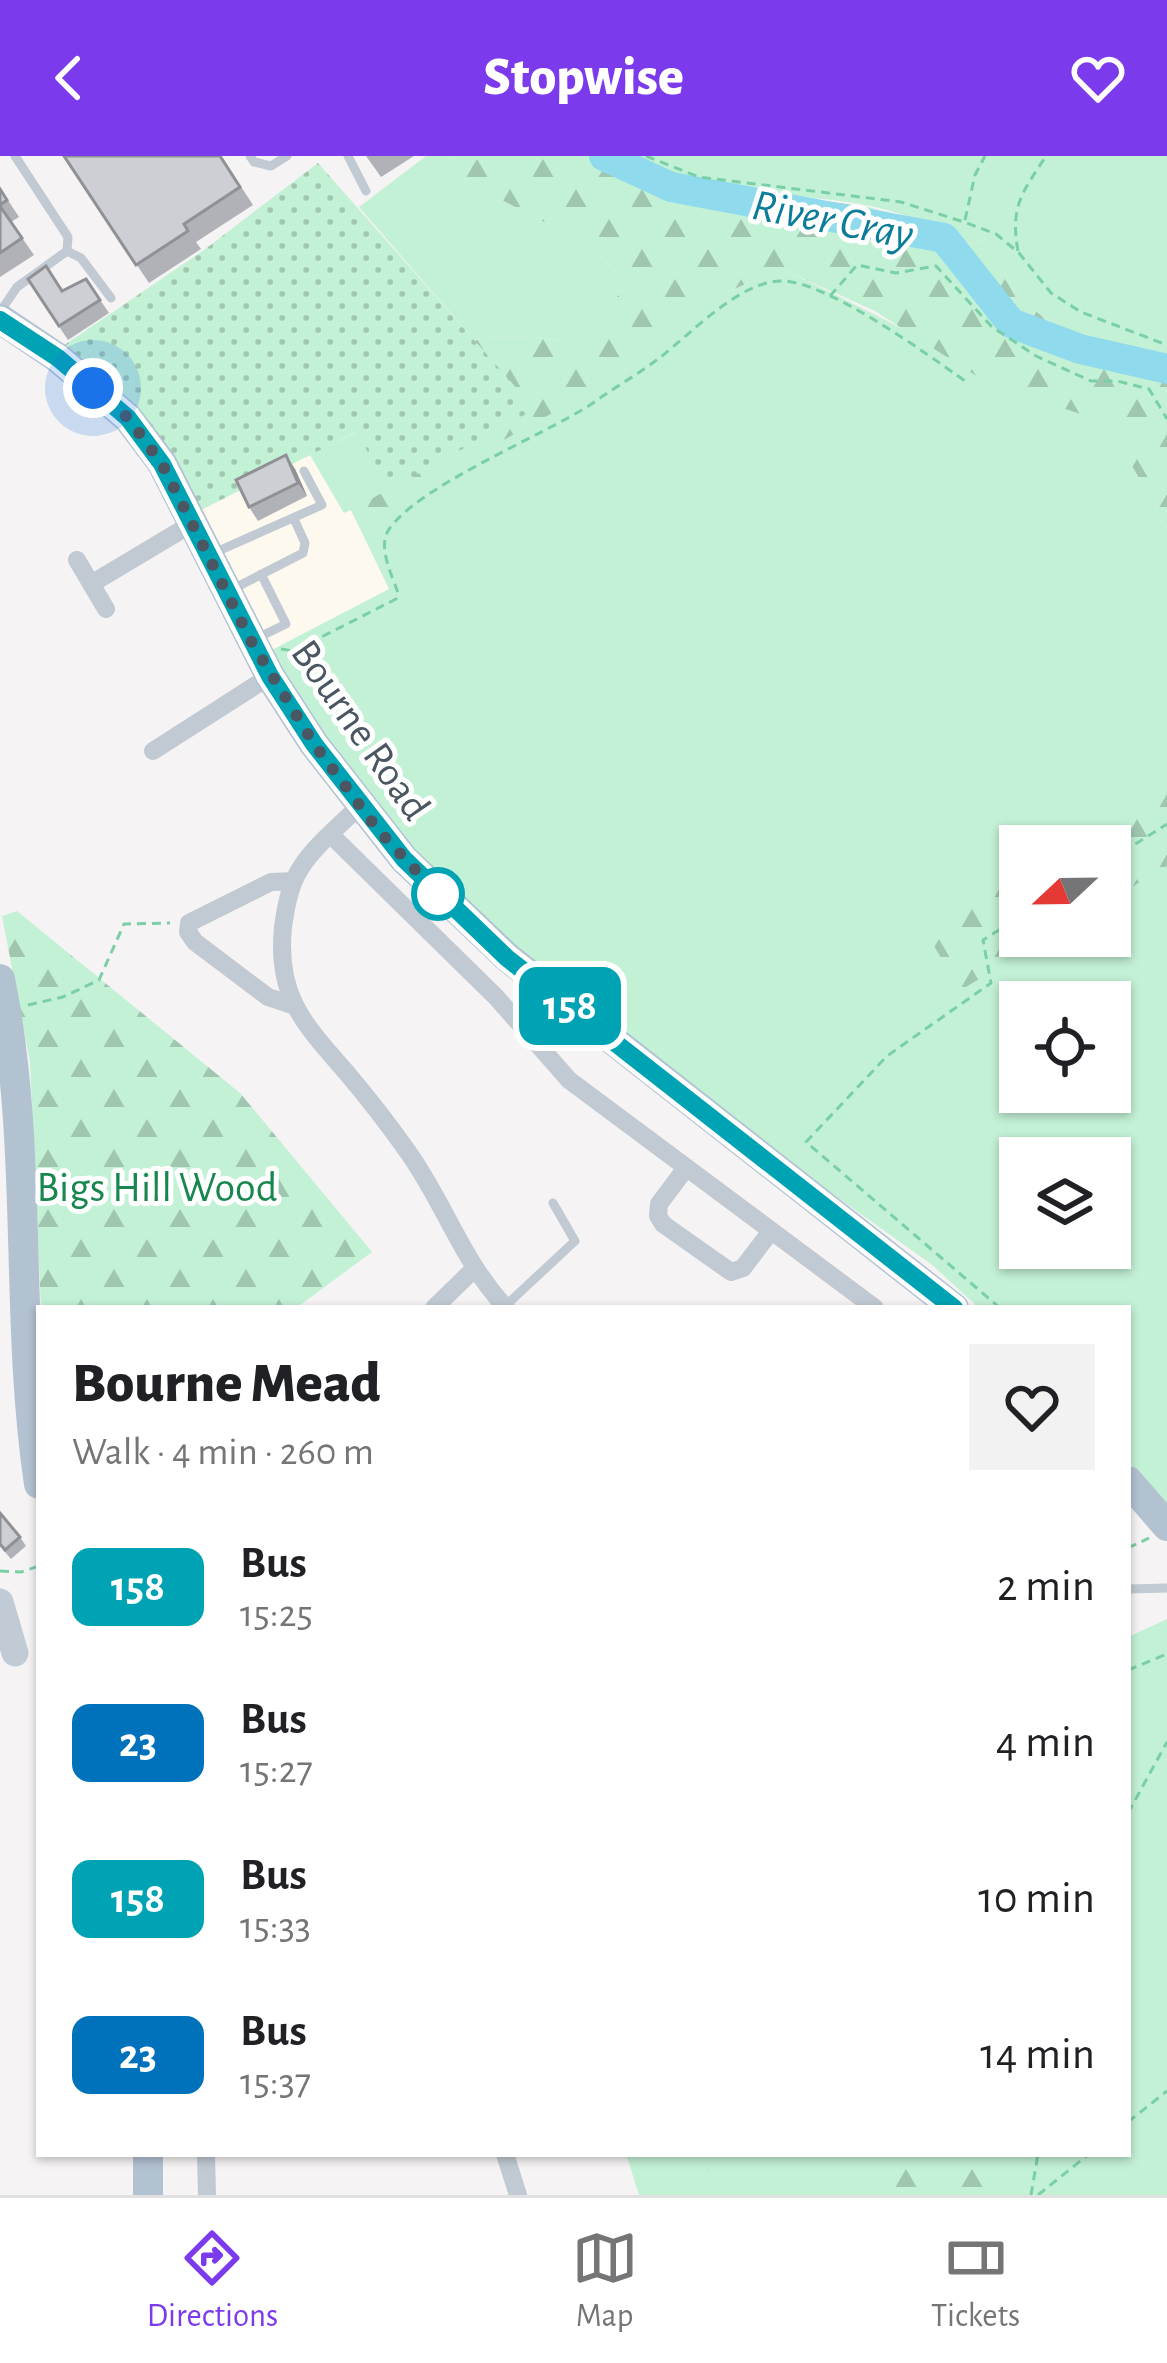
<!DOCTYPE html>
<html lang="en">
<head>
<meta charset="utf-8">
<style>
  :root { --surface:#fff; --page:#f2f2f2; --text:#202124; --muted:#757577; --line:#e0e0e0; --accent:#7c3aed }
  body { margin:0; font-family:"Alegreya Sans",sans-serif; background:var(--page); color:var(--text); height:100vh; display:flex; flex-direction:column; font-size:45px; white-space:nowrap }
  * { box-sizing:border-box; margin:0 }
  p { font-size:39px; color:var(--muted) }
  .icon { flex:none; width:66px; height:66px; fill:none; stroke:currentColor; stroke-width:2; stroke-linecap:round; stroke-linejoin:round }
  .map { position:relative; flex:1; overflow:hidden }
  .side { position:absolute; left:36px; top:1149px; width:1095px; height:852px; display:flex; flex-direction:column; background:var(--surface); border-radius:0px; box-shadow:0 3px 9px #0004 }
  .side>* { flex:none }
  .badge { padding:0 24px; border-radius:18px; font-size:42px; line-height:78px }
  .needle { width:78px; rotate:248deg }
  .fabs { position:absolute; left:999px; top:669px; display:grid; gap:24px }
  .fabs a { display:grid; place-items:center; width:132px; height:132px; border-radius:0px; background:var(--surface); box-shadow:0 3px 9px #0004; font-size:60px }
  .you { position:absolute; width:60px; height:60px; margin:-30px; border:9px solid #fff; border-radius:50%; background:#1a73e8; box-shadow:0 0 0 18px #1a73e833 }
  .map>.badge { position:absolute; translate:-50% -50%; box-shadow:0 0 0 6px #fff }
  .round { display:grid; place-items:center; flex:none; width:126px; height:126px; border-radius:0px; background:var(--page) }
  .head { display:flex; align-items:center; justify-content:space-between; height:204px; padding:0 36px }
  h1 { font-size:57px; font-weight:800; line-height:90px }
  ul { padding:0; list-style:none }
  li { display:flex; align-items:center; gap:36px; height:156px; padding:0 36px }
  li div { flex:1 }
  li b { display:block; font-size:45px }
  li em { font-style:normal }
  li .badge { min-width:132px; font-weight:700; text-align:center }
  header { display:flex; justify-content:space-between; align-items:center; height:156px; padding:0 36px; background:var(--accent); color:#fff; font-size:54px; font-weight:800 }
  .menu { display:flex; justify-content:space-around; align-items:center; height:168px; border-top:3px solid var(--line); background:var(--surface); font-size:33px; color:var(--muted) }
  .menu a { display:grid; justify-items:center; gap:6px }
  .menu .active { color:var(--accent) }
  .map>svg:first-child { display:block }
  .commercial { fill:#fdf9ef }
  .green { fill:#c3f1d5; fill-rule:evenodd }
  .forest { fill:url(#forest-firs) }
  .garden { fill:url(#garden-dots) }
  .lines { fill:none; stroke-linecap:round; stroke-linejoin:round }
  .river { stroke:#90daee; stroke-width:30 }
  .path { stroke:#7ad0a6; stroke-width:3; stroke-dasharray:9 6; stroke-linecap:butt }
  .lane { stroke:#c1cad2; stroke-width:9 }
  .street { stroke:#c1cad2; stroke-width:18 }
  .secondary { stroke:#c1cbd6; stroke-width:27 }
  .primary { stroke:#b3c2d1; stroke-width:30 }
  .wall { fill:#b0b2b7 }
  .shaded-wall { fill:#909195 }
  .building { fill:#cdcfd5; stroke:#909195; stroke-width:3 }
  .line-casing { stroke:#fff; stroke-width:27 }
  .line { stroke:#00a3b4; stroke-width:18 }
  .walk { stroke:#4a5661; stroke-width:12; stroke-dasharray:0 21.6 }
  .stop-dot { fill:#fff; stroke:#00a3b4; stroke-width:6 }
  .labels { text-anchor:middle; stroke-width:10; stroke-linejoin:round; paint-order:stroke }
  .street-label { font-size:42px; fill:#4a5661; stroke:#fff }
  .park-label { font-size:42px; fill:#17864f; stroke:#fff }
  .water-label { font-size:45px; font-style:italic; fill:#0c7c9b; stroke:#fff }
</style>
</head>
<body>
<header><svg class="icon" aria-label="back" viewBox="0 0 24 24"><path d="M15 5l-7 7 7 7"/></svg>Stopwise<svg class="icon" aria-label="heart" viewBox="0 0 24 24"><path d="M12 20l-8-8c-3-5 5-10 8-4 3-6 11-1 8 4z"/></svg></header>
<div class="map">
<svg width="1167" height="2039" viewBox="0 0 1167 2039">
  <defs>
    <pattern id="forest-firs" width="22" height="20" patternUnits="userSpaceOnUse" patternTransform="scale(3)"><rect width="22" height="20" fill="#c3f1d5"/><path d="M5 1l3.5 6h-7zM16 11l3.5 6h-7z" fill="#a0c6b0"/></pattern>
    <pattern id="garden-dots" width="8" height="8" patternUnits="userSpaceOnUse" patternTransform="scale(3)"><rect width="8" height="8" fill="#c3f1d5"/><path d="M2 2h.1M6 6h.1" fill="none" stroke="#a0c6b0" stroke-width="1.8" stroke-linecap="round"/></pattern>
  </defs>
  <rect width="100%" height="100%" fill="#f5f3f3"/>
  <!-- commercial -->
  <path class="commercial" d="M310 299 343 356 351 354 390 433 268 496 201 354Z"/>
  <!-- green -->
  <path class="green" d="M426 0H450L467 26 592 91 626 128 587 184C549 186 513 177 474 184L359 51Z
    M631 0H1167V206C1149 197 1131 196 1112 191 1037 168 1021 151 987 83L956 91C904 34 781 46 709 29 682 23 655 12 631 0Z
    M780 112C889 162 995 227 1108 267L1167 372V1350L1128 1305V1152H979L931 1108 751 980 494 776 375 651 268 496 389 433 351 354 344 357 310 299 357 276 390 332 535 253 621 219 702 148ZM1020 690H1110V780H1020ZM1020 846H1110V936H1020ZM1020 1002H1110V1092H1020Z
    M1167 1463V2039H639L626 1998H1128V1481Z"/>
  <!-- forest -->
  <path class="forest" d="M450 0H631L709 29 868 51 929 68 956 91 987 83C1021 151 1037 168 1112 191 1131 196 1149 197 1167 206V372L1108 267 989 228 875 155 780 112 702 148 621 219 471 302 359 370 351 354 534 253 474 184C513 177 548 186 587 184L626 128 592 91 467 26Z
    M1167 620V710L1110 744V690H1056Z
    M1020 713V780H1050L961 834 924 774Z
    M17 755 240 937 372 1096 296 1152H41L30 906 2 760Z
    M686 1998H736L731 2006 712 2016 693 2007Z
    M850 1998H1018L1019 2004 1007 2032 990 2039H904Z"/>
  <!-- garden -->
  <path class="garden" d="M318 7 535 253 390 333 356 276 201 354 63 190 204 94Z"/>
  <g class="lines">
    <!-- river -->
    <path class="river" d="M604 0 671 31 944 82 1011 167 1080 193 1167 213"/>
    <!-- path -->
    <path class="path" d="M646 0 699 21 901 46 964 66 996 78 1019 97 1051 137 1081 156 1167 189
      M965 64 975 19 985 0
      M1018 95C1010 50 1022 37 1046 0
      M830 140 857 109 896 117 936 110 992 171 1036 200 1091 225H1117L1149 233 1167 263
      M281 493 294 495 396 443 398 437C392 419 378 392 388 375 414 332 542 280 590 249 612 233 637 219 658 203 691 178 738 126 781 125 825 124 927 198 965 225
      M1110 704 1167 668
      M28 849 63 841 99 824 124 768 170 767
      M1000 1152 806 986 887 900 991 827 983 784 1020 761
      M1128 1392 1149 1382
      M0 1415 21 1416 39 1410
      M1128 1514 1167 1498
      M1128 1657 1167 1586
      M1128 1966 1167 1935
      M1031 2039 1038 1998
      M1038 2039 1089 1998"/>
    <!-- lane -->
    <path class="lane" d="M250 0 254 6 271 10 287 0
      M348 0 366 35
      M67 95 81 102 111 142
      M0 156 17 131 67 95 68 81 15 0
      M216 396 322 349 304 315
      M231 434 303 397 305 387 294 363
      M255 483 286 468 261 418
      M504 1151 575 1085 553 1047
      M1128 1433 1167 1432"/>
    <!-- street -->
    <path class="street" d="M77 404 106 453
      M91 428 193 367
      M153 595 270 520
      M359 650C341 669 316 688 302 710 290 727 286 750 283 771 276 840 304 868 346 916 368 942 389 969 408 996 445 1048 461 1103 506 1152
      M331 679 496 841 569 924 875 1152
      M292 849 268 841 195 786 188 776 189 767 271 726 294 725
      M686 1012 659 1048 658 1060 663 1068 731 1116 743 1112 771 1075
      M434 1152 473 1114
      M206 1998 207 2039
      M505 1998 518 2039"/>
    <!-- secondary -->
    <path class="secondary" d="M0 1446 15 1497"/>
    <!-- primary -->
    <path class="primary" d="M0 163 58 202 128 262 162 307 270 520 314 588 404 703 507 801 954 1152
      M0 823C34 990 14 1160 39 1328
      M1128 1325 1167 1370
      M148 1998V2039"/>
  </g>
  <!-- wall -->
  <path class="wall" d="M64 0H221L253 49 196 86 201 93 149 127Z
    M366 0H414L381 21Z
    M0 32 19 61 11 66 34 99 0 121Z
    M28 123 63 135 86 123 109 157 68 184Z
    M295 313 307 340 258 365 249 351Z
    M20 1381 26 1390 11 1403 0 1390Z"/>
  <!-- shaded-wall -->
  <path class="shaded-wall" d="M286 299 295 313 307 340 298 327Z"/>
  <!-- building -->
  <path class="building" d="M64 0H220L240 31 184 68 188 75 136 109Z
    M0 33 7 44 0 49Z
    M0 50 22 82 0 97Z
    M46 110 62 135 86 123 100 144 59 170 28 123Z
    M286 299 298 327 249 351 236 324Z
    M0 1357 20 1381 5 1394 0 1388Z"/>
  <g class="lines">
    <!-- line casing -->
    <g class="line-casing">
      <path id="line" d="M0 164 58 202 128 262 162 308 270 520 314 588 404 703 507 802 954 1152"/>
    </g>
    <!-- line -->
    <use href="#line" class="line"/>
    <!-- walk -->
    <path class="walk" d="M93 232 128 262 162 308 251 485 314 588 378 674 438 738"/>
  </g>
  <!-- markers -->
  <circle class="stop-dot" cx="438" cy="738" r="24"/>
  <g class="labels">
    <!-- street labels -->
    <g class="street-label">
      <text transform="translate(362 573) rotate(55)" y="15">Bourne Road</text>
    </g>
    <!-- park labels -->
    <g class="park-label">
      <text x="157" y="1045">Bigs Hill Wood</text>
    </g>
    <!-- water labels -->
    <g class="water-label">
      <text transform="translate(833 62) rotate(11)" y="16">River Cray</text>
    </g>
  </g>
</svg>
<div class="fabs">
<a><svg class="needle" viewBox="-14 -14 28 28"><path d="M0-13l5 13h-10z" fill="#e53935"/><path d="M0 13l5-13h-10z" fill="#757577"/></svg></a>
<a><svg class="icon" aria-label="locate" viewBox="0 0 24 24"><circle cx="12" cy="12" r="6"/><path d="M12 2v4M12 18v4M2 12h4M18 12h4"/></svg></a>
<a><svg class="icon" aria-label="layers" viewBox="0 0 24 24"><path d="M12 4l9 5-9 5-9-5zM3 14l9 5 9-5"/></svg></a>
</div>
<div class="you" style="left:93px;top:232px"></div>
<b class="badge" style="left:570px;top:850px;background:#00a3b4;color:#fff">158</b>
<section class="side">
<div class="head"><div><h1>Bourne Mead</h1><p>Walk · 4 min · 260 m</p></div><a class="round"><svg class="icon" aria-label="heart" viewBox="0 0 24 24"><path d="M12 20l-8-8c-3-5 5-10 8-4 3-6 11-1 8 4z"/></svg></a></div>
<ul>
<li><span class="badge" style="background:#00a3b4;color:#fff">158</span><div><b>Bus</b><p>15:25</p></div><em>2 min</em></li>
<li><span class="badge" style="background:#0072bc;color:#fff">23</span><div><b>Bus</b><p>15:27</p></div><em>4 min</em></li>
<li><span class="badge" style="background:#00a3b4;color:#fff">158</span><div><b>Bus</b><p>15:33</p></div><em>10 min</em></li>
<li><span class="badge" style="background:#0072bc;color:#fff">23</span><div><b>Bus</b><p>15:37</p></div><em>14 min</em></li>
</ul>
</section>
</div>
<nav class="menu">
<a class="active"><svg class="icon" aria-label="directions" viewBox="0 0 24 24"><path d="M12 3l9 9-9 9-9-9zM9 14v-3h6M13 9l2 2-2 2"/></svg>Directions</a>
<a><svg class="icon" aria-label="map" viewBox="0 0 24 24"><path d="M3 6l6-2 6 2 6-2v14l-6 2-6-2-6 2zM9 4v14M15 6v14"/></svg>Map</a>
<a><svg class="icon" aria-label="tickets" viewBox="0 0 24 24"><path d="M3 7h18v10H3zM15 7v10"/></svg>Tickets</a>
</nav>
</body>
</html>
